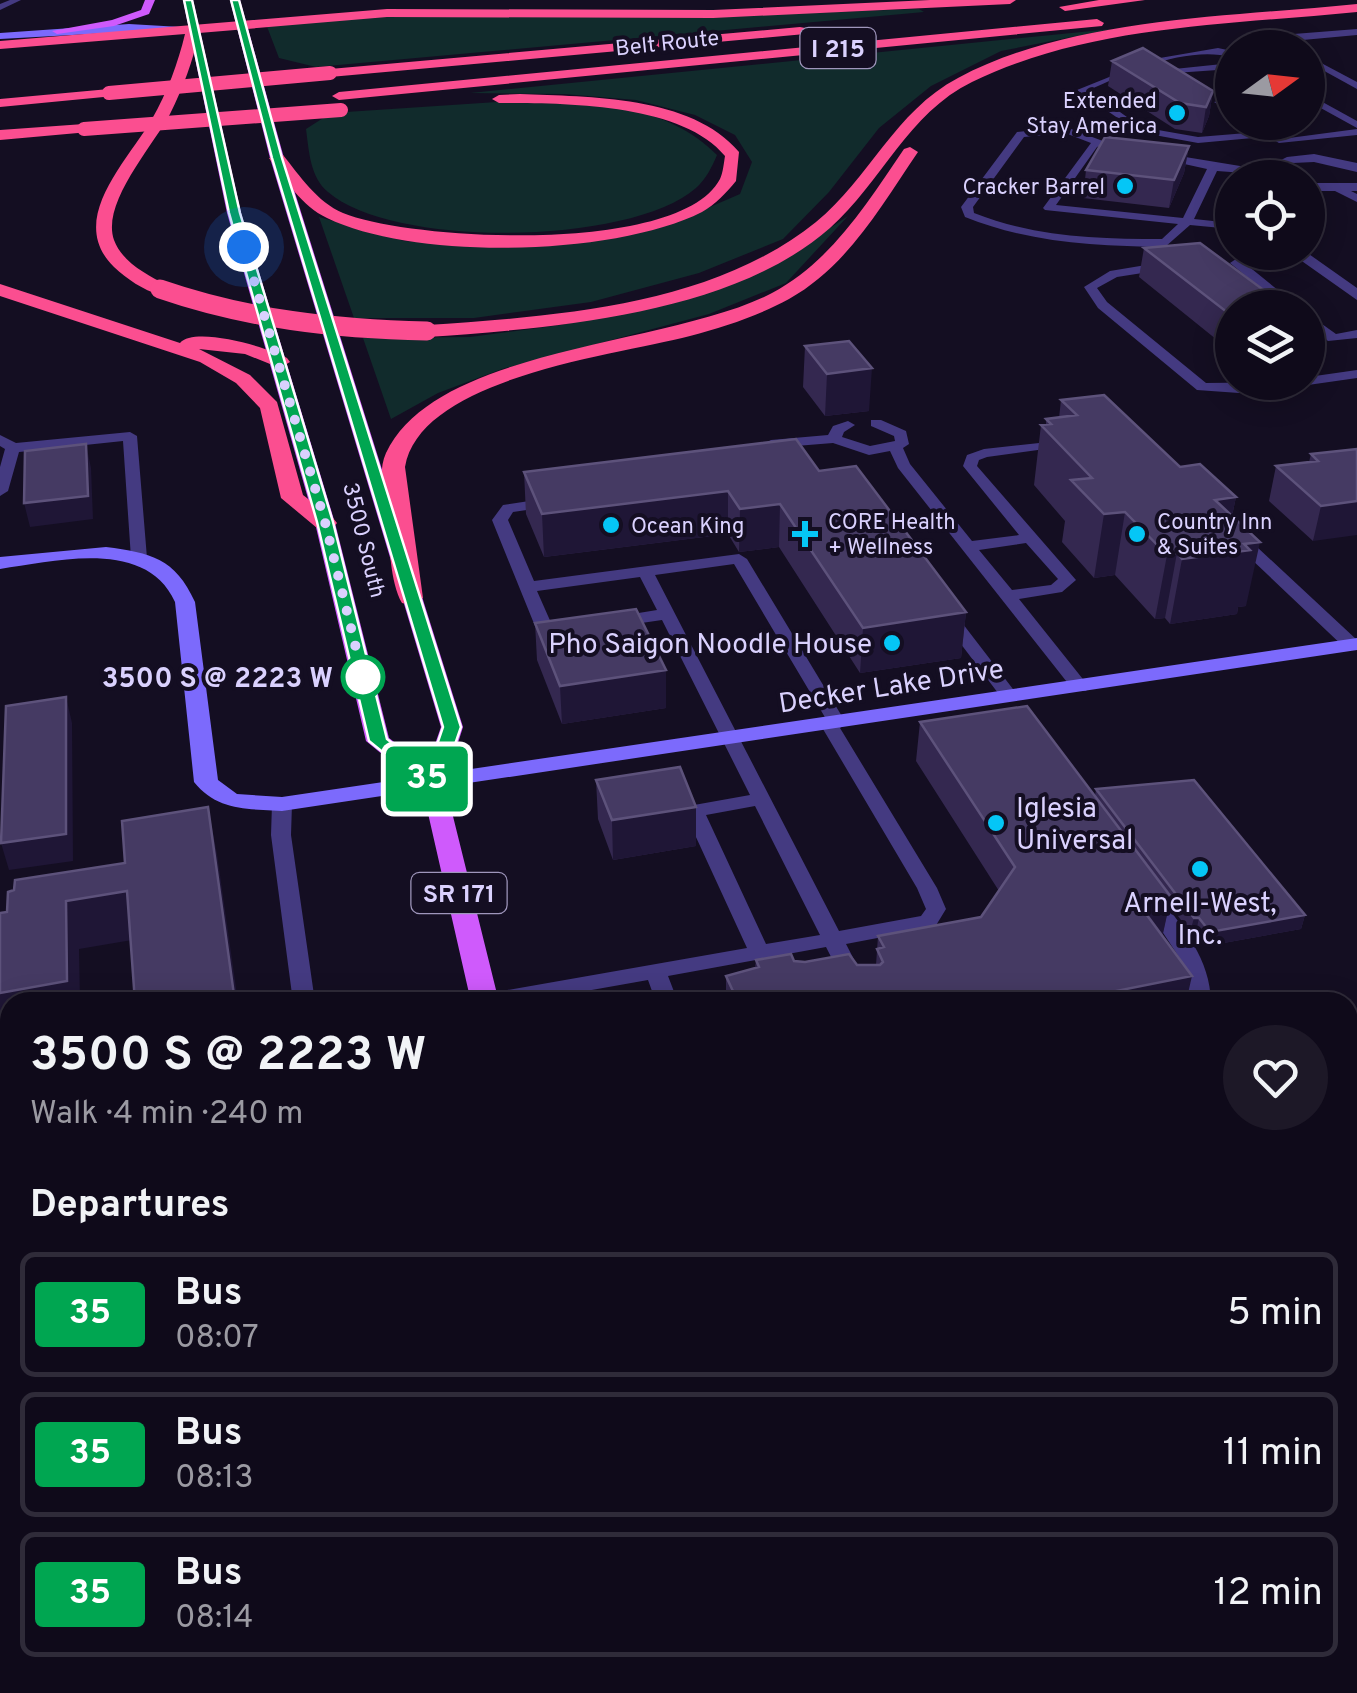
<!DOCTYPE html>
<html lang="en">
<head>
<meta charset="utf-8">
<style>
  :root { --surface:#0f0a1a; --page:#1d1827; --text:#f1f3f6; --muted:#9b9aa2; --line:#2f2b39 }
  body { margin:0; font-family:Overpass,sans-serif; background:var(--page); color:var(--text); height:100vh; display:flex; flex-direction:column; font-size:38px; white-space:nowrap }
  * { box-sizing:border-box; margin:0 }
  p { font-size:32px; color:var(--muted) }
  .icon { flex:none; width:55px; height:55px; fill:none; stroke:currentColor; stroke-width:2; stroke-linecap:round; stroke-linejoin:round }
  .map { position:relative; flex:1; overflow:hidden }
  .panel { position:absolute; left:0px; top:992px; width:1358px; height:702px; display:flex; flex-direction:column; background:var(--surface); border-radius:30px 30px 0 0; box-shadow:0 5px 25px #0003,0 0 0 2px var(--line) }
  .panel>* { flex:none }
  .badge { padding:0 20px; border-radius:8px; font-size:35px; line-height:65px }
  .needle { width:65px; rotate:75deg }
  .fabs { position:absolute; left:1215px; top:30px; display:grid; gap:20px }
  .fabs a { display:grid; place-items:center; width:110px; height:110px; border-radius:50%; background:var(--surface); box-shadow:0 5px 25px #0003,0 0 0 2px var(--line); font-size:50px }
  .you { position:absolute; width:50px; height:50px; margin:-25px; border:8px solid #fff; border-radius:50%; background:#1a73e8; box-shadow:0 0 0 15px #1a73e833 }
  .map>.badge { position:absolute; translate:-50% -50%; box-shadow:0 0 0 5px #fff }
  h2 { padding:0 30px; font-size:38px; line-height:90px }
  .round { display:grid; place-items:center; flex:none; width:105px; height:105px; border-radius:52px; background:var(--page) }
  .headline { display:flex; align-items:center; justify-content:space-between; height:170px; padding:0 30px }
  h1 { font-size:48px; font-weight:700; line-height:75px }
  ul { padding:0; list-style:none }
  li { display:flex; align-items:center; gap:30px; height:125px; margin:0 20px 15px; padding:0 10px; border:5px solid var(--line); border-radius:15px }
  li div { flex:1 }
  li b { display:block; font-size:38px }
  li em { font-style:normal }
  li .badge { min-width:110px; font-weight:700; text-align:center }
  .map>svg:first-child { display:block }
  .green { fill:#112b2c }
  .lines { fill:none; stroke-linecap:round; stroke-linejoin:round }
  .lane { fill:#443a81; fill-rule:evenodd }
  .street { fill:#443a81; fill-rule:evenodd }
  .secondary { fill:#7c6afc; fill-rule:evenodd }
  .primary { fill:#cf5afc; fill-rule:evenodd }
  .highway { fill:#fb4e90; fill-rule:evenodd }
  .highway-bridge-far1 { stroke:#fb4e90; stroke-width:14 }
  .highway-bridge { stroke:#fb4e90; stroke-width:19 }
  .wall { fill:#342850 }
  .shaded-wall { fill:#1f1636 }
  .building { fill:#453a63; stroke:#5d527b; stroke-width:2.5 }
  .line { fill:#00a651; stroke:#fff; stroke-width:2.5 }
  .walk { stroke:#dad1fe; stroke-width:10; stroke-dasharray:0 18 }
  .poi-dot { fill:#05c6f6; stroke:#140e22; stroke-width:4 }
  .stop-dot { fill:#fff; stroke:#00a651; stroke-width:5 }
  .labels { text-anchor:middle; stroke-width:8; stroke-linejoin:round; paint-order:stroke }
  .far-street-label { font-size:22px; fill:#dad1fe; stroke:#140e22 }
  .far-poi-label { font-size:22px; fill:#dad1fe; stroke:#140e22; text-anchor:start }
  .shield { fill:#140e22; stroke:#9f96bc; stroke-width:2.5 }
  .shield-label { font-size:25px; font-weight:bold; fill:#dad1fe }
  .poi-label { font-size:28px; fill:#dad1fe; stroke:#140e22; text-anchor:end }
  .stop-label { font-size:28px; font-weight:bold; fill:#dad1fe; stroke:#140e22; text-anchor:end }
  .street-label { font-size:28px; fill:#dad1fe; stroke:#140e22 }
</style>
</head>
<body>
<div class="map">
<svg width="1357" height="1693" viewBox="0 0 1357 1693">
  <rect width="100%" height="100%" fill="#140e22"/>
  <!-- green -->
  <path class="green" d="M919 9 924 12 316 67 279 58 266 24 411 14 691 17Z
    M1112 29 1001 51 931 86 879 128 829 192 783 239 699 273 591 302 474 318H354L319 217 404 241 504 248 597 240 673 223 740 194 752 162 735 135 695 115 636 100 564 94 470 93Z
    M497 102C572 102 660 97 717 155 712 167 706 179 696 188 631 245 394 249 328 192 310 177 309 151 306 129L331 113Z
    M848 216 786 283 709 314 502 369 438 393 391 419 363 338 470 337 561 325 653 305 818 236Z"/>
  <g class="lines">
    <!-- lane -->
    <path class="lane" d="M10 0H21L0 10V4Z
      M1357 29V35L1281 42 1289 48H1277L1270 42 1281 35Z
      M1218 48 1232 51V57C1185 46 1132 71 1089 90L1141 127 1198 137 1271 131 1275 136 1198 143 1138 132 1077 90 1154 59Z
      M1308 56 1357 82V89L1308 62Z
      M1232 63V69L1160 74 1155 71Z
      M1308 94 1357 121V128L1308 101Z
      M1232 98V104H1229L1232 113 1214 102Z
      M1066 127 1108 143 1097 147 1056 205 1183 218 1207 169 1157 158V154L1161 153 1277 172 1272 175 1217 171 1194 219 1232 223V229L1190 225 1165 247C1096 246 1030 243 965 217L961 207 1017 132ZM1065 133 1091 143 1043 208 1045 210 1178 224 1162 239C1098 239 1035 237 974 213L973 207 1024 137Z
      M1357 129V135L1279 143 1274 140Z
      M1335 187H1343L1357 194V202L1335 191Z
      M1300 252 1305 253V259L1247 265 1300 308H1285L1230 263 1236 259Z
      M1164 262 1170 266 1168 269 1117 277 1097 288 1107 302 1206 383 1301 382 1300 385 1239 393 1197 390 1098 308 1084 287 1110 271Z
      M1308 314 1336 334 1357 330V338L1328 341 1308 324Z
      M1357 370V378L1308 385 1302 382H1308V377Z
      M871 420H881L906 431 909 444 903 448 910 464 972 541 1019 535 963 466 967 455 984 449 1067 440V446L987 457 979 460 977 466 1076 580 1062 592 1019 599 1086 683 1089 687 1086 691H1074L898 468 890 451 869 455 833 443 771 448 764 444 771 440 828 435 833 426 848 421 855 425 844 432 842 437 870 446 895 441 894 436 871 426ZM1026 543 1058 579 1051 585 1012 590 979 550Z
      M130 432 137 436 147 558 145 561 139 563 131 558 123 441 19 452 8 491 0 496V467L5 449 0 446V435L16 443Z
      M549 498 557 503 554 506 513 512 508 520 534 581 739 554 747 559 846 723 840 728 937 888 946 909 935 927 846 944 876 1002H854L826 947 668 976 678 1002H656L648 980 524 1002H474L477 997 485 994 747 948 684 811 694 805 750 795 662 620 614 627 606 622 614 617 657 610 640 577 537 591 552 625 561 624 570 629 567 633 546 636 537 631 492 520 503 505ZM734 564 826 719 820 724 917 888 926 909 921 916 839 931 655 575ZM755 806 820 935 766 944 706 815Z
      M1237 532 1243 534 1357 640V649H1346L1231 540 1229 537Z
      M947 610 953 611 1016 693 1019 697 1016 701H1004L939 615Z
      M282 798 292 804 291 835 315 1002H293L271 835 272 804Z
      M1152 894 1159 896C1184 929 1210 959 1211 1002H1189L1181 960 1142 901Z
      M1348 1269 1357 1272V1303L1348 1299Z
      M10 1344V1366L0 1369V1347Z
      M10 1578V1606L0 1608V1580Z
      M1357 1668V1693H1307L1311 1685H1348V1670Z"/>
    <!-- street -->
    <path class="street" d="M1314 154 1357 163V172L1314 162 1293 163 1279 169 1284 178H1271L1265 168 1287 157Z
      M1308 183H1357V191H1308Z
      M1289 252H1306L1357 288V300Z"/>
    <!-- secondary -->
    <path class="secondary" d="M129 24 198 28 0 39V33Z
      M106 547C151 553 175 558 195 602L218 780 237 794 282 797 1357 638V650L282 811C248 809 217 811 194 782L175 602C146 538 56 561 0 569V557Z"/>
    <!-- primary -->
    <path class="primary" d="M145 0H155L149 14 114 26 57 34 52 31 112 20 141 10Z
      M183 0H193L241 213 335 523 389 738 427 767 441 727 270 158 230 0H240L284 158 463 727 445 784 499 1002H471L422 787 366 741 315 523 227 213Z
      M608 1685H648L650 1693H610Z"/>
    <!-- highway -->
    <path class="highway" d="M930 0H1016L1010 4 713 18 387 17 199 33C193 61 183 88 170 114 153 146 101 203 114 240 122 262 147 275 167 285V293L160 295C143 290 127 279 114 267 66 220 127 162 152 119 167 93 178 63 185 34L0 49V41L387 9 713 10Z
      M1099 0H1145L1065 11 1059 7Z
      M1357 4V12C1229 25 1089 25 972 82 908 113 881 183 830 228 731 315 554 328 427 337L417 331 427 325C556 316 710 307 816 222 869 179 895 111 958 78 1072 17 1230 17 1357 4Z
      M1097 19 1104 23 1102 26 339 100 332 96 339 92Z
      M800 27 805 28V34L330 77 323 73 330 69Z
      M109 89 116 93 114 96 0 107V99Z
      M520 94C589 97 691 95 739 152L736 181C727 192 715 205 702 212 615 256 416 261 327 218 302 206 285 180 269 158L283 155C300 176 317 202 343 213 412 241 680 255 720 179 723 173 724 162 725 156 682 103 563 103 499 103L492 99 499 95Z
      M84 124 92 129 89 132 0 140V130Z
      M910 147 918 152C881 206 848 266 789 299 758 316 724 327 690 336 617 355 420 377 405 467L423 598 411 605 402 603C390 582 390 546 387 521 384 501 377 472 386 453 436 346 671 346 772 293 832 261 867 203 904 149Z
      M0 284 180 343C195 326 267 347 287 358L290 362 280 368 245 354 199 349 250 375 277 402 303 495 333 518 337 523 333 528H317L281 498 260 408 236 383 200 362 0 296Z"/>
    <!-- highway-bridge-far1 -->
    <path class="highway-bridge-far1" d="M109 93 330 73
      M84 129 341 110"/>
    <!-- highway-bridge -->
    <path class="highway-bridge" d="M160 289C247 319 335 329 427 331"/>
  </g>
  <!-- wall -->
  <path class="wall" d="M1112 61 1213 91 1209 116 1202 133 1175 129 1108 86Z
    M1189 146 1184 173 1169 208 1083 198 1086 170Z
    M1144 248 1232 308V352L1139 277Z
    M805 346 869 411 825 416 803 387Z
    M1061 400 1236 497 1232 516 1246 606 1238 607 1237 614 1170 624 1165 618 1155 619 1115 575 1094 578 1062 542 1065 521 1034 485 1041 425H1046V419L1059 418Z
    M1357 449 1313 541 1269 501 1276 466 1309 462 1311 454Z
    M819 471 966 612 961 658 860 673 779 547 739 552 728 534 544 557 526 514 524 472Z
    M535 623 666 708 562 724 537 660Z
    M920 722 1095 796 1096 789 1305 915 1301 929 1207 946 1196 932H1190L1169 904 1162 937 1186 1002H726V976L755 968 756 960 876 965 878 936 981 917 999 891 916 761Z
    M596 780 696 846 613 860 598 819Z
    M826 1685H929L897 1693H829Z
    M945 1685H1085L1054 1693H948Z"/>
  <!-- shaded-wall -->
  <path class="shaded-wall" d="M1213 91 1209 116 1202 133 1206 107Z
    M1189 146 1184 173 1169 208 1174 180Z
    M1320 330 1313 362 1308 363V332Z
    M872 368 869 411 825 416 827 374Z
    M86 444 91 468 93 519 30 527 24 503Z
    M728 491V534L544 557 542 514Z
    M1236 497 1224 553 1244 544 1260 542 1246 606 1238 607 1237 614 1170 624 1182 559 1215 500Z
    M1357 501V535L1313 541 1321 506Z
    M780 504 779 547 739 552 740 509Z
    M1125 512 1115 575 1094 578 1104 514Z
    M1177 553 1165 618 1155 619 1167 555Z
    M966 612 961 658 860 673 863 628Z
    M666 670V708L562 724 560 686Z
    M66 697 72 723 73 861 9 870 1 843Z
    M208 807 217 854 238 1002H235Z
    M696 807V846L613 860 612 820Z
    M127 891 138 939 79 949 80 1002H10V1042L3 1043 0 1032V993L66 901Z
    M1171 897 1162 938 1138 903Z
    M1305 915 1301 929 1207 946 1210 932Z
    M1194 918H1199L1196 932H1190Z
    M1192 976 1186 1002H1061Z
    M1357 1438V1485L1348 1487V1440Z
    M10 1452V1498L0 1500V1454Z
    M836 1685H929L897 1693H835Z
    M956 1685H977L975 1693H954Z
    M984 1685H1085L1054 1693H983Z"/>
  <!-- building -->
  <path class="building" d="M1143 48 1213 91 1206 107 1180 103 1112 61Z
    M1105 137 1189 146 1174 180 1086 170Z
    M1200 243 1288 308H1232V316L1144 248Z
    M1308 321 1320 330 1308 332Z
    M849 341 872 368 827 374 805 346Z
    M1104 395 1180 467 1200 464 1236 497 1215 500 1260 542 1244 544 1250 550 1182 559 1177 553 1167 555 1125 512 1104 514 1071 480 1092 478 1041 425 1051 424 1046 419 1077 415 1061 400Z
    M796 439 819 471 856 466 966 612 863 628 780 504 740 509 728 491 542 514 524 472Z
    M86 444 88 496 24 503 25 451Z
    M1357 449V501L1321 506 1276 466 1318 461 1311 454Z
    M636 609 666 670 560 686 535 623Z
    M66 697V834L1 843 6 706Z
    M1027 706 1171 897 1138 903 1192 976 1061 1002H738L726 976 759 967 756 960 791 954 794 961 805 962 849 954 857 965H880L883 962 877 949 884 947 878 936 981 917 1015 867 920 722Z
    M680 767 696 807 612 820 596 780Z
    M1194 780 1305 915 1210 932 1199 918H1194L1096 789Z
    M208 807 235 1002H135L127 891 66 901 67 981 0 993V913L7 912 8 892 14 890 15 880 125 863 122 821Z
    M1348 1290 1357 1304V1438L1348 1440Z
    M10 1361V1452L0 1454V1363Z
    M10 1639V1685H396L397 1693H0V1641Z"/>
  <!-- line -->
  <path class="line" d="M184 0H192L240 213 333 522 387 739 428 771 443 727 272 158 231 0H239L282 158 461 727 440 788H427L369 741 317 522 229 213Z"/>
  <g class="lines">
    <!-- walk -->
    <path class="walk" d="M244 247 325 522 363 677"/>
  </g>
  <!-- markers -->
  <g class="poi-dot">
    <circle cx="1177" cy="113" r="10"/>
    <circle cx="1125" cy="186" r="10"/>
    <circle cx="611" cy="525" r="10"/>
    <path d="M800 519h10v10h10v10h-10v10h-10v-10h-10v-10h10z"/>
    <circle cx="1137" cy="534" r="10"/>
    <circle cx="892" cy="643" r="10"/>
    <circle cx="996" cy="823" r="10"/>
    <circle cx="1200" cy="869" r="10"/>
  </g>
  <circle class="stop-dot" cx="363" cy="677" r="20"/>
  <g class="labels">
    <!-- far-street labels -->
    <g class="far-street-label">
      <text transform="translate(667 42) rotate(-6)" y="8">Belt Route</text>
      <text transform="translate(365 540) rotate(76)" y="8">3500 South</text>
    </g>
    <!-- far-poi labels -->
    <g class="far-poi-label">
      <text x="1157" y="108" text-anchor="end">Extended<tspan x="1157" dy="25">Stay America</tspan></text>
      <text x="1105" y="194" text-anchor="end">Cracker Barrel</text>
      <text x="828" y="529">CORE Health<tspan x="828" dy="25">+ Wellness</tspan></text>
      <text x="1157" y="529">Country Inn<tspan x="1157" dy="25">&amp; Suites</tspan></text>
      <text x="631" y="533">Ocean King</text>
    </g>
    <!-- shield labels -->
    <g class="shield">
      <rect x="800.5" y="28" width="75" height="40" rx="8"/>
      <rect x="411.5" y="873" width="95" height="40" rx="8"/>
    </g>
    <g class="shield-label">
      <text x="838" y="57">I 215</text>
      <text x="459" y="902">SR 171</text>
    </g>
    <!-- poi labels -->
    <g class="poi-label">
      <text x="872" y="653">Pho Saigon Noodle House</text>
      <text x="1016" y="817" text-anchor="start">Iglesia<tspan x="1016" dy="32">Universal</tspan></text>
      <text x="1200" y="912" text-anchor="middle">Arnell-West,<tspan x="1200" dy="32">Inc.</tspan></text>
    </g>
    <!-- stop labels -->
    <g class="stop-label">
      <text x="333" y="687">3500 S @ 2223 W</text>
    </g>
    <!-- street labels -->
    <g class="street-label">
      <text transform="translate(891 685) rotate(-9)" y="10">Decker Lake Drive</text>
    </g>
  </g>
</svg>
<div class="fabs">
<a><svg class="needle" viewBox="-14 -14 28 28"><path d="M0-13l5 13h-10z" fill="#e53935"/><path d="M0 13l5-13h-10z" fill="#9b9aa2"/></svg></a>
<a><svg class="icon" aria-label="locate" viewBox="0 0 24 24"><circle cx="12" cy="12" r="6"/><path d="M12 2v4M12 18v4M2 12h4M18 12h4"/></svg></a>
<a><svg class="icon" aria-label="layers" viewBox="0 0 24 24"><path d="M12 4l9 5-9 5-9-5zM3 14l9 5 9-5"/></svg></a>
</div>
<div class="you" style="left:244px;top:247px"></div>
<b class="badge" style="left:427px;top:779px;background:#00a651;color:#fff">35</b>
<section class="panel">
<div class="headline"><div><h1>3500 S @ 2223 W</h1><p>Walk · 4 min · 240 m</p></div><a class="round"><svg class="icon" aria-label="heart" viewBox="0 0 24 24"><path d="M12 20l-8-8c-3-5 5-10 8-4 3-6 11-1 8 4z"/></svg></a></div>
<h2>Departures</h2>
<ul>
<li><span class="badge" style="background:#00a651;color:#fff">35</span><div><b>Bus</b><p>08:07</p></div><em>5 min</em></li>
<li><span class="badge" style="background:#00a651;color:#fff">35</span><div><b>Bus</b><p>08:13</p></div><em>11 min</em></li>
<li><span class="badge" style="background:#00a651;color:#fff">35</span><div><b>Bus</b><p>08:14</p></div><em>12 min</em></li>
</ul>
</section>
</div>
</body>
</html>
